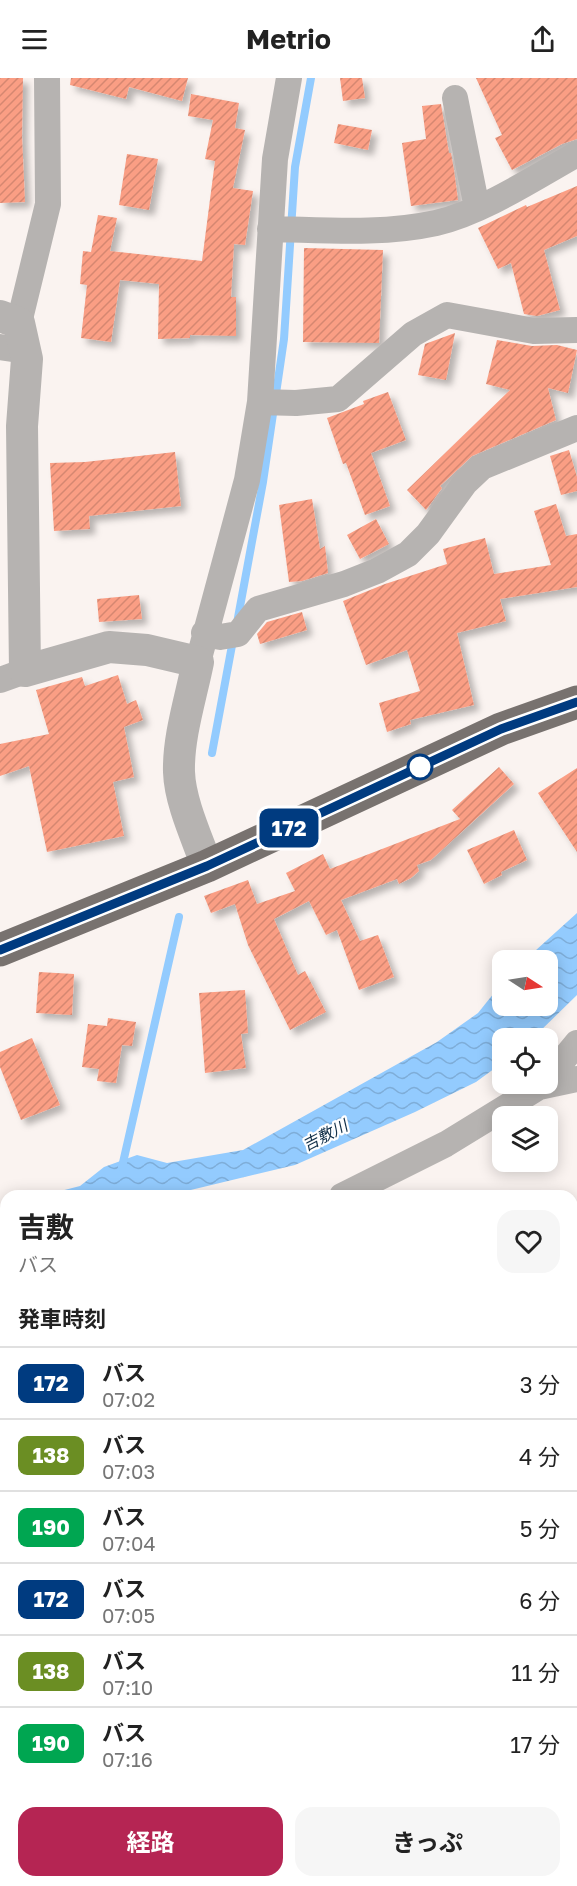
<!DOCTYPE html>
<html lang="ja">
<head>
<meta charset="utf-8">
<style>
  :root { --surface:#fff; --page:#f6f6f6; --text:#222; --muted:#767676; --line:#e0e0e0; --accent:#b52553 }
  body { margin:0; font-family:"Golos Text","Noto Sans JP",sans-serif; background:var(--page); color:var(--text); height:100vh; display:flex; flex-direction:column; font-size:22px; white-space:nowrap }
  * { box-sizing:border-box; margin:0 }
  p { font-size:20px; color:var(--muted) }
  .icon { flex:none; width:33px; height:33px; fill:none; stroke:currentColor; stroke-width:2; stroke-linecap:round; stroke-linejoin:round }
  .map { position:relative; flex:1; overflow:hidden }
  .drawer { position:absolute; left:0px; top:1112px; width:578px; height:698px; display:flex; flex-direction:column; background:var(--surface); border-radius:18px 18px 0 0; box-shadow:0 3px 15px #0003 }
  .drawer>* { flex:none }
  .badge { padding:0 12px; border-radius:9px; font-size:21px; line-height:39px }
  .needle { width:39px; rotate:102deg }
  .controls { position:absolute; left:492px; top:872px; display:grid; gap:12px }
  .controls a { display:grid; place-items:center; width:66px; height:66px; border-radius:12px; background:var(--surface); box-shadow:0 3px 15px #0003; font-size:30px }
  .map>.badge { position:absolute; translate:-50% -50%; box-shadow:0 0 0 3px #fff }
  h2 { padding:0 18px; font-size:22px; line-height:54px }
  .round { display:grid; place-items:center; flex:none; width:63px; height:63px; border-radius:18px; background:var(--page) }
  .head { display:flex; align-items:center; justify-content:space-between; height:102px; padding:0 18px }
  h1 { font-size:28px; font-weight:700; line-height:45px }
  .primary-button { display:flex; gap:12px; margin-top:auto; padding:12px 18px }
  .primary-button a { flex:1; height:69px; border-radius:18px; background:var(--accent); color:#fff; font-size:24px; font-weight:700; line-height:69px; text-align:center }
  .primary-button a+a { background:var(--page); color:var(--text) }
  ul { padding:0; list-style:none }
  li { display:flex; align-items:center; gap:18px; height:72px; padding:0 18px; border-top:2px solid var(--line) }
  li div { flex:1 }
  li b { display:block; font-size:22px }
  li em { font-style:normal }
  li .badge { min-width:66px; font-weight:700; text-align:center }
  header { display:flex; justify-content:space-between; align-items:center; height:78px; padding:0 18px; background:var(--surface); font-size:27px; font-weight:700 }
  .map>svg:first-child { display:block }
  .forest { fill:url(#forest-firs) }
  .water { fill:url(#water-waves) }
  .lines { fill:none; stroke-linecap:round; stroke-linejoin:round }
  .stream { stroke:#93cbfe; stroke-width:8 }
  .building { fill:url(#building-hatch); filter:url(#shadow) }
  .minor { stroke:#b6b3b1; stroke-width:26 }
  .tertiary { stroke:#b6b3b1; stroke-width:32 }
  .trunk { stroke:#78726f; stroke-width:33 }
  .line-casing { stroke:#fff; stroke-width:14 }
  .line { stroke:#003b80; stroke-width:9 }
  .stop-dot { fill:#fff; stroke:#003b80; stroke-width:3 }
  .labels { text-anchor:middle; stroke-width:4.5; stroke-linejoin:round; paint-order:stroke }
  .water-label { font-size:16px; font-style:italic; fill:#13314a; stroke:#fff }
</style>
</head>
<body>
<header><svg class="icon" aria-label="menu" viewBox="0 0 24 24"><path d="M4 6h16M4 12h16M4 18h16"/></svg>Metrio<svg class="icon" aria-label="share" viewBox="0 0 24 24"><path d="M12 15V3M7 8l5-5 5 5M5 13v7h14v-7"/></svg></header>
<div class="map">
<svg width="577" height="1808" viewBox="0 0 577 1808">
  <defs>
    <pattern id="forest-firs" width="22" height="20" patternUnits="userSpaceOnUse" patternTransform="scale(1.5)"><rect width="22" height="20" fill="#b9e6b6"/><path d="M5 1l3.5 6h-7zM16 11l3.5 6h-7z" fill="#9ec49b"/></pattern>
    <pattern id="water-waves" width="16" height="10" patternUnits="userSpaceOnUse" patternTransform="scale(1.5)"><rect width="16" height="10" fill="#93cbfe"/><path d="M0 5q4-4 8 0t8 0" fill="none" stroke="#7eadd8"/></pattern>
    <pattern id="building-hatch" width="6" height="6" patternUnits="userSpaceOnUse" patternTransform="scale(1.5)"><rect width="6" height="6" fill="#fa9e84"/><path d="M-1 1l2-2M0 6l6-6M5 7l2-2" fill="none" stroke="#d58771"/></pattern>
    <filter id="shadow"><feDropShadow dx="5.5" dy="5.5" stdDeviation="3" flood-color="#0004"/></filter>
  </defs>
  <rect width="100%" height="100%" fill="#faf3f0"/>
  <!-- forest -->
  <path class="forest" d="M577 1214V1808H242V1803H572V1218Z"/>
  <!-- water -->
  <path class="water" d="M577 835V917L533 960H502V985L476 1004 415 1034 295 1087 170 1117H45L80 1108 104 1089 137 1077 167 1085 243 1072 437 964 478 935 502 905V927H548V882H525Z
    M6 1128V1171L0 1173V1130Z"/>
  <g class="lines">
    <!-- stream -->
    <path class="stream" d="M237 545 263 404 284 261 295 89 311 0
      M212 675 233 562
      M122 1089 179 839"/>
  </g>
  <!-- building -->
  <path class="building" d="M0 0H23L22 58 25 124 0 125Z
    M71 0H188L182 23 129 9 126 21 70 7Z
    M340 0H362L365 20 343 23Z
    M476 0H577V61L562 66 512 92 495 60 502 57Z
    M191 16 239 25 235 50 245 52 233 110 253 113 245 167 234 166 231 219H236V258L190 257V260L158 261 159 206 120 202 111 264 81 260 87 207 80 206 83 173 91 174 98 137 117 140 110 173 202 183 215 83 205 81 213 42 188 38Z
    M441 26 449 75H451L454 92 458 122 411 128 402 65 426 61 422 28Z
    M338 46 372 52 368 72 334 65Z
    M127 76 158 81 149 132 119 127Z
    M577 108V158L544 172 560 232 537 238 524 236 511 185 498 191 478 150 526 127 527 129Z
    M304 170 383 172 379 265 303 264Z
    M455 255 446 302 418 297 425 266Z
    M497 262 532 268 557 267 577 272 568 315 548 310 556 342 472 378 440 408 442 410 426 432 407 412 510 312 486 306Z
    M388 314 406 362 371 375 390 428 365 437 346 385 343 386 327 340 364 326 363 323Z
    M569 372 577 399V413L561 417 550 378Z
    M175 374 181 428 89 438 90 451 54 453 50 385 85 384Z
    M312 421 320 471 325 468 328 495 302 503 289 504 279 427Z
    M556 426 566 458 577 456V509L500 521 506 543 457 555 474 627 410 642 411 646 387 654 379 625 420 613 407 572 366 587 343 523 385 506 447 486 443 471 485 460 494 496 551 487 534 433Z
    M376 441 389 466 360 481 347 457Z
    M139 517 142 541 99 544 97 521Z
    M302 534 307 552 260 566 257 556 267 544Z
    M118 597 127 626 136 622 143 642 124 649 134 699 113 704 124 758 47 774 29 688 0 698V666L49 656 36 612 82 599 85 608Z
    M499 689 514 706 431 782 417 787 419 793 411 800 399 806 397 801 341 822 360 863 378 857 394 899 359 912 337 852 326 857 309 823 274 841 298 897 305 893 326 934 290 952 248 867 235 826 211 835 204 818 248 802 257 826 295 813 286 795 323 776 330 791 460 741 452 732Z
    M577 690V774L538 715Z
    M514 752 527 782 501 794 502 797 484 806 467 772Z
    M39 894 74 896 72 937 36 935Z
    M245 912 248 955 241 956 246 990 205 995 199 915Z
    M108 940 136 944 132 968 122 967 116 1005 97 1003 99 991 82 989 88 946 107 948Z
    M32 960 60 1027 21 1042 0 989V974Z"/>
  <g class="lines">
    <!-- minor -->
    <path class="minor" d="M455 20 477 130
      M270 151C325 152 381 157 436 145 483 134 534 100 577 76
      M19 245 48 126 47 0
      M0 269 26 273
      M260 324 296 325 338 321 413 256 447 237 534 253 577 252
      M204 555 220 559 238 556 258 531 344 506 377 493 408 476 428 456 465 405 482 389 577 350
      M198 584 247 402 260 324 275 81 289 0
      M0 602 25 593
      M552 1006 563 982 577 965
      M342 1118 446 1066 539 1009 577 1001
      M0 1215 6 1213
      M0 1330 6 1325
      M120 1803 121 1808"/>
    <!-- tertiary -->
    <path class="tertiary" d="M0 238 19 245 27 281 22 348 25 593 109 569 147 572 198 584C191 619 178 659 179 694 180 724 197 760 207 788"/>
    <!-- trunk -->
    <path class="trunk" d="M0 872 207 788 501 651 577 624"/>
  </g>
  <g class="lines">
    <!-- line casing -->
    <g class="line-casing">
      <path id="line" d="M0 872 207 788 501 651 577 624"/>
    </g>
    <!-- line -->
    <use href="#line" class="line"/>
  </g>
  <!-- markers -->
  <circle class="stop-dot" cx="420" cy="689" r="12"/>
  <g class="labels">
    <!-- water labels -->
    <g class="water-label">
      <text transform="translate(325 1057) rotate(-27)" y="6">吉敷川</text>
    </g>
  </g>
</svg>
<div class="controls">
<a><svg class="needle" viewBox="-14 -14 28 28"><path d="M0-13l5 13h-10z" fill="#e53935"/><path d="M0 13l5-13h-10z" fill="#767676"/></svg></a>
<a><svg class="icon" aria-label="locate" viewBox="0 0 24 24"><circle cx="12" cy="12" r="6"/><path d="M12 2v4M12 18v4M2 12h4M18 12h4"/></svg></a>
<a><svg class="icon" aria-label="layers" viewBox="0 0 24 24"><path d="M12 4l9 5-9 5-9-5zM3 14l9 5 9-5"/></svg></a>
</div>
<b class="badge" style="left:289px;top:750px;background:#003b80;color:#fff">172</b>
<section class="drawer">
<div class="head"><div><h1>吉敷</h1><p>バス</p></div><a class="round"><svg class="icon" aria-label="heart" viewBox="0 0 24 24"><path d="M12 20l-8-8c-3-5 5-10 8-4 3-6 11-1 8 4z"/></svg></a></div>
<h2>発車時刻</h2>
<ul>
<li><span class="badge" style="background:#003b80;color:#fff">172</span><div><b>バス</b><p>07:02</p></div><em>3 分</em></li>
<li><span class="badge" style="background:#6b8e23;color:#fff">138</span><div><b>バス</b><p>07:03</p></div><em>4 分</em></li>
<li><span class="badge" style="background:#00a651;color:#fff">190</span><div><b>バス</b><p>07:04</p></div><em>5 分</em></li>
<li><span class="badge" style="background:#003b80;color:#fff">172</span><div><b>バス</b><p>07:05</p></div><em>6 分</em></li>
<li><span class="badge" style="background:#6b8e23;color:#fff">138</span><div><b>バス</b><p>07:10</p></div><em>11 分</em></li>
<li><span class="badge" style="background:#00a651;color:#fff">190</span><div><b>バス</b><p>07:16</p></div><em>17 分</em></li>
</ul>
<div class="primary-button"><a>経路</a><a>きっぷ</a></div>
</section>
</div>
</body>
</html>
